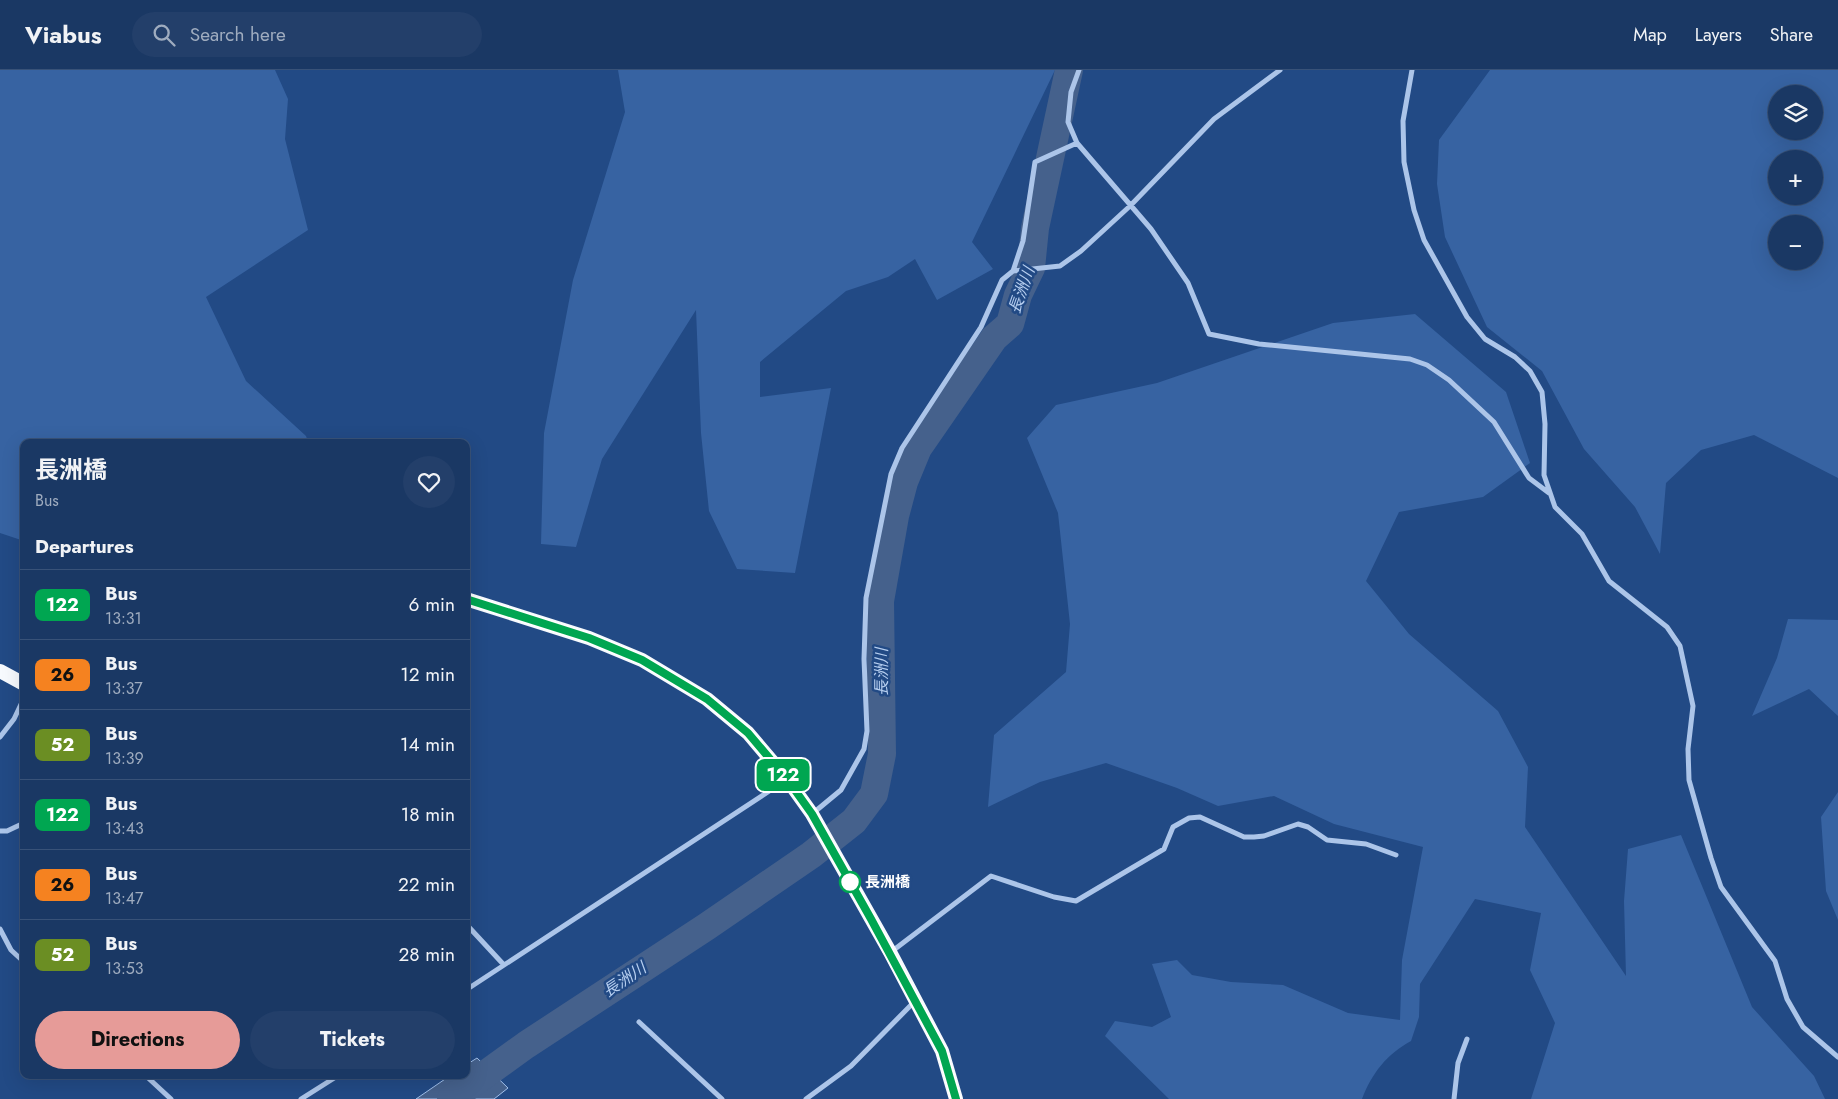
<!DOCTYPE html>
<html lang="en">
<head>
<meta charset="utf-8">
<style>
  :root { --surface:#1a3864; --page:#233f6a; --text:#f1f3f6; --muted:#9facbf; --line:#385278; --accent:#e69b98 }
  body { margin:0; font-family:Jost,"Noto Sans JP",sans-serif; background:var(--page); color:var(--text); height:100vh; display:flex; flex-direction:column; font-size:19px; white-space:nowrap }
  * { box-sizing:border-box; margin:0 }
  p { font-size:16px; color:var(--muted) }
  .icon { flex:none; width:28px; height:28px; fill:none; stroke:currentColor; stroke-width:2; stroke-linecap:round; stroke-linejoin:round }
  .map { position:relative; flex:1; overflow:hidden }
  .drawer { position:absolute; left:20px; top:369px; width:450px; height:640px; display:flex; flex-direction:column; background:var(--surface); border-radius:10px; box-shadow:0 5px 20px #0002,0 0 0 1px var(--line) }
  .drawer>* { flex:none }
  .badge { padding:0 10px; border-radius:8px; font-size:18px; line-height:32px }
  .controls { position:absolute; left:1768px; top:15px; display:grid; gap:10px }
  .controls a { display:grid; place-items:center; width:55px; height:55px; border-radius:50%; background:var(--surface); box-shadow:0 5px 20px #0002,0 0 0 1px var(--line); font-size:25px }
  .map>.badge { position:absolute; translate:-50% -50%; box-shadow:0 0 0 2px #fff }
  h2 { padding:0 15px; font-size:19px; line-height:45px }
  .round { display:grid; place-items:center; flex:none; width:52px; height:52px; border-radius:26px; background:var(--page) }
  .head { display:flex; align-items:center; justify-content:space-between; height:85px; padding:0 15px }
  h1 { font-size:24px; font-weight:700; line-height:38px }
  .cta { display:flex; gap:10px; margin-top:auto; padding:10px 15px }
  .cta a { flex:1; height:58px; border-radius:30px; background:var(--accent); color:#111; font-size:20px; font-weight:700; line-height:58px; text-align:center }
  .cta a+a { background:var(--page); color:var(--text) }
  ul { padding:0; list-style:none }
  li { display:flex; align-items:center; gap:15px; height:70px; padding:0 15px; border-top:1px solid var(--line) }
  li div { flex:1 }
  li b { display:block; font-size:19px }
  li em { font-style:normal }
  li .badge { min-width:55px; font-weight:700; text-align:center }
  header { display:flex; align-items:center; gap:30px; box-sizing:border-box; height:70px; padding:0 25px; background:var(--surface); border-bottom:1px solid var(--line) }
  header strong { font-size:24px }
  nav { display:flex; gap:28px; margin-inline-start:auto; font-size:18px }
  .search { width:350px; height:45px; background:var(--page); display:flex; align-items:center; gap:12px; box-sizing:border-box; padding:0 18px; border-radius:28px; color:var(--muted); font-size:19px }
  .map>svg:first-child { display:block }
  .green { fill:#3763a2; fill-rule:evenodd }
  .water { fill:#45618c; stroke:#a0bfea }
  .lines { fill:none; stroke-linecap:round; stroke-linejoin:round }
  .river { stroke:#45618c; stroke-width:28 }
  .minor { stroke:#acc5e9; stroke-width:5 }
  .trunk { stroke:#f7fafe; stroke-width:14 }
  .line-casing { stroke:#fff; stroke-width:11 }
  .line { stroke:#00a651; stroke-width:8 }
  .stop-dot { fill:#fff; stroke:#00a651; stroke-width:2.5 }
  .labels { text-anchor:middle; stroke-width:5; stroke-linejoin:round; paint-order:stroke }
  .stop-label { font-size:15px; font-weight:bold; fill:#fff; stroke:#224a85; text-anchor:start }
  .water-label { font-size:16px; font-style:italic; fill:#b7cff0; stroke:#224a85 }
</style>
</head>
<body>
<header>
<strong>Viabus</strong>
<div class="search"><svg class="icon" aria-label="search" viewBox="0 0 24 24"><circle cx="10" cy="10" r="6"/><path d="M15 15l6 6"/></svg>Search here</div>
<nav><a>Map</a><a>Layers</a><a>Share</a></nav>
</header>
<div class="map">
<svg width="1838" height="1029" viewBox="0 0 1838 1029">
  <rect width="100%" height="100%" fill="#224a85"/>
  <!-- green -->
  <path class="green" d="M0 0H275L288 29 285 69 308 160 206 227 246 311 306 366 308 372H24V471L0 463Z
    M618 0H1055L972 172 993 199 937 230 915 189 888 207 846 221 760 292V327L831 318 795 503 737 499 709 441 701 363 696 240 602 389 576 477 541 474 544 363 573 210 625 42Z
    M1490 0H1838V408L1754 365 1701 380 1666 413 1660 484 1635 437 1584 379 1542 301 1487 257 1445 167 1437 114 1439 70ZM1776 24H1814V61H1776ZM1776 89H1814V126H1776ZM1776 154H1814V191H1776Z
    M1415 244 1506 322 1530 393 1483 427 1399 442 1366 511 1409 564 1498 641 1528 697 1525 757 1626 906 1624 831 1628 779 1681 765 1752 937 1814 1006 1825 1029H1531L1555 953 1530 900 1541 843 1475 829 1420 914 1419 947 1411 971C1387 984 1372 1003 1362 1029H1169L1105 966 1115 951 1152 957 1171 947 1152 894 1177 890 1192 905 1231 912 1283 915 1348 943 1400 950 1402 890 1423 777 1334 754 1274 726 1218 736 1177 718 1106 693 1040 712 988 737 994 665 1066 602 1070 554 1058 443 1027 368 1056 335 1157 313 1333 253Z
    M1788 549 1838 550V646L1809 619 1752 646 1777 588Z
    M1838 722V850L1826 821 1821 747Z"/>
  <!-- water -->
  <path class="water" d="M477 988 508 1018 494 1029H416L451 1005H466V995Z"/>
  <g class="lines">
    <!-- river -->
    <path class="river" d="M451 1029 526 975 706 857 811 785 854 751 874 724 882 684 880 531 895 446 904 412 918 378 994 268 1010 254 1018 225 1031 198 1035 158 1069 0"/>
    <!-- minor -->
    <path class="minor" d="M1079 0 1071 22 1068 52 1077 73 1151 159 1188 213 1209 264 1259 274 1410 289 1427 295 1449 310 1494 352 1529 408 1549 423
      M1412 0 1403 51 1404 92 1414 140 1424 170 1467 247 1485 269 1515 287 1530 301 1542 322 1545 354 1544 405 1555 437 1582 464 1609 511 1667 557 1680 576 1693 636 1688 679 1689 710 1711 788 1721 817 1775 891 1787 929 1803 957 1838 987
      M1013 201 1023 171 1035 92 1077 73
      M0 667 14 649 24 628
      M812 744 841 720 864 679 867 661 864 589 866 528 891 404 902 378 981 257 1002 210 1013 201 1060 196 1081 181 1130 136 1214 49 1280 0
      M0 761H7L24 753
      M466 854 504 895
      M0 859 11 880 24 892
      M891 882 991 806 1054 827 1076 831 1164 779 1173 757 1189 748 1200 747 1244 767H1254L1264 766 1298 754 1308 757 1327 770 1366 774 1396 785
      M466 920 786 710
      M639 952 722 1029
      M145 1005 171 1029
      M301 1029 339 1005
      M806 1029 851 996 915 931
      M1454 1029 1458 993 1467 969"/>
    <!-- trunk -->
    <path class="trunk" d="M466 529 589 568 642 590 707 629 748 663 787 709 812 744 890 882 942 981 956 1029
      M0 601 24 614"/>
  </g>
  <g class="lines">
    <!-- line casing -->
    <g class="line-casing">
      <path id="line" d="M466 529 589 568 642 590 707 629 748 663 787 709 812 744 871 849 942 981 956 1029"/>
    </g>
    <!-- line -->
    <use href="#line" class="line"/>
  </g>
  <!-- markers -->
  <circle class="stop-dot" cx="850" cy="812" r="10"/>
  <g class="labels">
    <!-- stop labels -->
    <g class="stop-label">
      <text x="865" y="817">長洲橋</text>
    </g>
    <!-- water labels -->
    <g class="water-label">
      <text transform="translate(1021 220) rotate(-71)" y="6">長洲川</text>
      <text transform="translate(881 602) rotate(-90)" y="6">長洲川</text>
      <text transform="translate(624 909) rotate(-34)" y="6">長洲川</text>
    </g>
  </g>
</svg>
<div class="controls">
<a><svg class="icon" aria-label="layers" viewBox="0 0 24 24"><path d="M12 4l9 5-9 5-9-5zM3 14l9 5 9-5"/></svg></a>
<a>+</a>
<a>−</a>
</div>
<b class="badge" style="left:783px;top:705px;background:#00a651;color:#fff">122</b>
<section class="drawer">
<div class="head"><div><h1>長洲橋</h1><p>Bus</p></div><a class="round"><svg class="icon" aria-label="heart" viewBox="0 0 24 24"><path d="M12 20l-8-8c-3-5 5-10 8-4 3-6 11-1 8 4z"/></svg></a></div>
<h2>Departures</h2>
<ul>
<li><span class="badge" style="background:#00a651;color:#fff">122</span><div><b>Bus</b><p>13:31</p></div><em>6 min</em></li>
<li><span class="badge" style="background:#f58220;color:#111">26</span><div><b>Bus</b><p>13:37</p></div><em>12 min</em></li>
<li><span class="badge" style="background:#6b8e23;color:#fff">52</span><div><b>Bus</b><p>13:39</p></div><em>14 min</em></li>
<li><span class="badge" style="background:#00a651;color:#fff">122</span><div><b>Bus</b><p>13:43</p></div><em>18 min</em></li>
<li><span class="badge" style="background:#f58220;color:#111">26</span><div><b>Bus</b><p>13:47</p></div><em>22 min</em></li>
<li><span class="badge" style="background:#6b8e23;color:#fff">52</span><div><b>Bus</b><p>13:53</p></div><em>28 min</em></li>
</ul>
<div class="cta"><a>Directions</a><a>Tickets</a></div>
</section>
</div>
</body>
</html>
